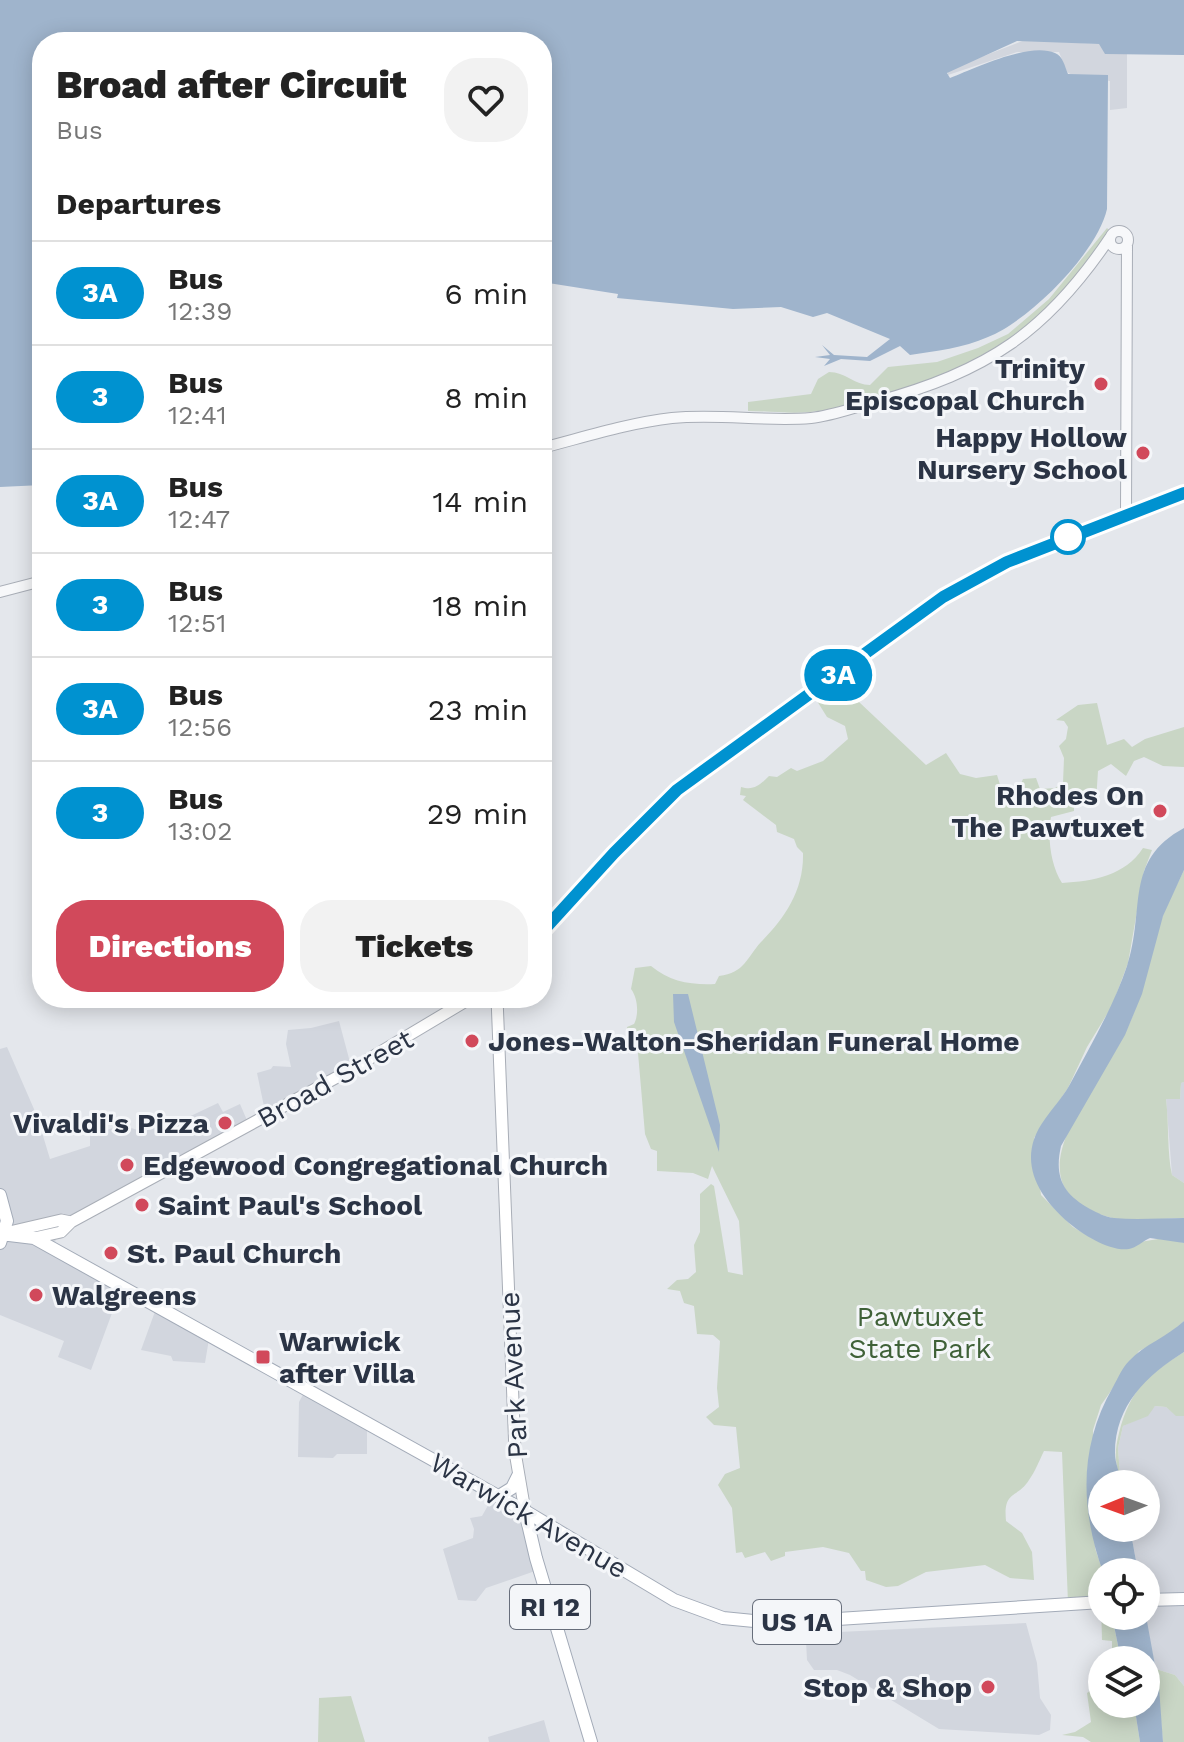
<!DOCTYPE html>
<html lang="en">
<head>
<meta charset="utf-8">
<style>
  :root { --surface:#fff; --page:#f2f2f2; --text:#222; --muted:#767676; --line:#e0e0e0; --accent:#d1495b }
  body { margin:0; font-family:"Work Sans",sans-serif; background:var(--page); color:var(--text); height:100vh; display:flex; flex-direction:column; font-size:30px; white-space:nowrap }
  * { box-sizing:border-box; margin:0 }
  p { font-size:26px; color:var(--muted) }
  .icon { flex:none; width:44px; height:44px; fill:none; stroke:currentColor; stroke-width:2; stroke-linecap:round; stroke-linejoin:round }
  .map { position:relative; flex:1; overflow:hidden }
  .sheet { position:absolute; left:32px; top:32px; width:520px; height:976px; display:flex; flex-direction:column; background:var(--surface); border-radius:32px; box-shadow:0 4px 20px #0003 }
  .sheet>* { flex:none }
  .badge { padding:0 16px; border-radius:26px; font-size:28px; line-height:52px }
  .needle { width:52px; rotate:269deg }
  .tools { position:absolute; left:1088px; top:1470px; display:grid; gap:16px }
  .tools a { display:grid; place-items:center; width:72px; height:72px; border-radius:50%; background:var(--surface); box-shadow:0 4px 20px #0003; font-size:40px }
  .map>.badge { position:absolute; translate:-50% -50%; box-shadow:0 0 0 4px #fff }
  h2 { padding:0 24px; font-size:30px; line-height:72px }
  .round { display:grid; place-items:center; flex:none; width:84px; height:84px; border-radius:32px; background:var(--page) }
  .overview { display:flex; align-items:center; justify-content:space-between; height:136px; padding:0 24px }
  h1 { font-size:38px; font-weight:800; line-height:60px }
  .cta { display:flex; gap:16px; margin-top:auto; padding:16px 24px }
  .cta a { flex:1; height:92px; border-radius:32px; background:var(--accent); color:#fff; font-size:32px; font-weight:800; line-height:92px; text-align:center }
  .cta a+a { background:var(--page); color:var(--text) }
  ul { padding:0; list-style:none }
  li { display:flex; align-items:center; gap:24px; height:104px; padding:0 24px; border-top:2px solid var(--line) }
  li div { flex:1 }
  li b { display:block; font-size:30px }
  li em { font-style:normal }
  li .badge { min-width:88px; font-weight:700; text-align:center }
  .map>svg:first-child { display:block }
  .built { fill:#d2d6de }
  .green { fill:#c9d6c5 }
  .water { fill:#9fb4cc }
  .lines { fill:none; stroke-linecap:round; stroke-linejoin:round }
  .tertiary-casing { stroke:#a9aeb7; stroke-width:12 }
  .secondary-casing { stroke:#a9aeb7; stroke-width:13 }
  .primary-casing { stroke:#a3abb8; stroke-width:14 }
  .tertiary { stroke:#f7f8fa; stroke-width:10 }
  .secondary { stroke:#fff; stroke-width:11 }
  .primary { stroke:#fff; stroke-width:12 }
  .line-casing { stroke:#fff; stroke-width:18 }
  .line { stroke:#0092d0; stroke-width:12 }
  .poi-dot { fill:#d1495b; stroke:#f4f6f9; stroke-width:3 }
  .stop-dot { fill:#fff; stroke:#0092d0; stroke-width:4 }
  .labels { text-anchor:middle; stroke-width:6; stroke-linejoin:round; paint-order:stroke }
  .shield { fill:#f4f6f9; stroke:#676e7b; stroke-width:2 }
  .shield-label { font-size:26px; font-weight:bold; fill:#2b3445 }
  .poi-label { font-size:28px; font-weight:bold; fill:#2b3445; stroke:#f4f6f9; text-anchor:start }
  .street-label { font-size:28px; fill:#2b3445; stroke:#f4f6f9 }
  .park-label { font-size:28px; fill:#3f6138; stroke:#f4f6f9 }
</style>
</head>
<body>
<div class="map">
<svg width="1184" height="1742" viewBox="0 0 1184 1742">
  <rect width="100%" height="100%" fill="#e4e7ec"/>
  <!-- built -->
  <path class="built" d="M1025 40 1099 44 1127 54V108L1110 110V81L1072 75 1067 72 1059 52H1017L948 75V71L958 66Z
    M339 1021 351 1066 266 1116 257 1073 271 1069 273 1066 291 1067 286 1044 288 1030 311 1028Z
    M7 1047 37 1116 50 1159 90 1146V1135L123 1125 140 1131 153 1121 172 1116 176 1123 218 1103 223 1112 240 1104 249 1125 60 1222 54 1247 122 1286 91 1370 58 1357 64 1341 0 1315V1239L3 1238 0 1221V1049Z
    M1184 1082V1183L1172 1175 1166 1098 1180 1099 1181 1083Z
    M157 1306 209 1339 205 1363 173 1361 171 1356 141 1350Z
    M306 1389 367 1424V1454H337L333 1458 298 1457 299 1402Z
    M1155 1406 1166 1407 1177 1416H1184V1686L1175 1675 1156 1669 1146 1626V1572H1138L1130 1528H1146V1484H1122L1120 1476 1118 1448 1123 1426 1143 1417Z
    M494 1495 524 1510 538 1570 486 1588 476 1601 458 1600 443 1549 473 1538 474 1529 470 1518 482 1516Z
    M1026 1623 1037 1663 1040 1698 1051 1715 1050 1730 1039 1735 939 1729 850 1675 837 1670H814L807 1660 806 1641H835L839 1632Z
    M544 1720 550 1742H489L488 1737Z"/>
  <!-- green -->
  <path class="green" d="M1107 228 1111 232C1087 262 1064 294 1034 319 981 366 881 404 810 412 790 414 769 411 748 411V402L811 394 818 379 829 372C845 372 855 385 870 385L888 367 937 362 978 348 1008 334 1049 299Z
    M838 675 859 702 926 765 946 753 960 774 976 778 997 775 1001 788 1007 791 1019 788 1023 779 1036 778 1040 789 1055 788 1063 783 1064 758 1059 746 1066 739 1068 727 1064 721 1056 720 1078 705 1097 703 1107 745 1124 739 1132 747 1145 739 1184 727V767L1163 766 1144 757 1134 761 1126 776 1111 764 1098 771 1096 801 1074 806V811L1051 817C1047 837 1051 866 1062 883 1093 881 1125 876 1143 848L1152 850 1144 871 1128 963 1112 1006 1087 1047 1068 1088 1034 1138 1041 1195 1073 1227 1095 1240 1140 1242 1164 1238 1184 1243V1321L1165 1338 1139 1351 1101 1405 1093 1430 1095 1548 1103 1572 1102 1616H1112L1121 1660H1107V1656L1112 1653V1641L1102 1640 1101 1603H1068L1062 1452 1044 1451C1039 1461 1035 1472 1029 1480 1017 1499 1003 1490 1006 1521L1022 1533 1032 1552 1034 1580 1010 1578 985 1565 926 1572 898 1586 886 1587 866 1580 865 1571H861L849 1553 823 1547 785 1552V1556L771 1561 765 1552 745 1558 742 1552 736 1553 732 1508 718 1485 725 1474 740 1468 736 1427 714 1425 706 1417 719 1407 717 1388 720 1341 713 1335 697 1334 694 1306 684 1303 680 1291 667 1289 677 1280 688 1279 696 1272 694 1245 700 1232V1194L711 1184 714 1186 728 1272 743 1275 739 1221 712 1166 708 1179 693 1173 657 1171V1151L651 1149 645 1134 638 1053 626 1044 627 1027 634 1024C639 1015 638 998 631 989L635 968 651 966C670 982 691 985 715 984L719 976C745 973 747 957 761 942 785 918 804 890 803 853L797 847 794 839 777 832 776 825 743 800 746 796 740 795 741 787C754 791 760 785 769 776L777 777 791 768 797 771 823 761 848 739 845 726 827 717 812 693Z
    M1184 870V1082L1181 1083 1180 1099H1166C1169 1123 1167 1153 1172 1175L1184 1183V1218C1160 1218 1128 1224 1105 1216 1003 1184 1102 1084 1126 1031 1144 994 1149 953 1163 915 1169 900 1177 885 1184 870Z
    M1184 1352V1416H1176L1166 1407 1155 1406 1148 1416 1123 1426 1118 1448 1120 1476C1114 1461 1115 1449 1119 1433 1130 1390 1147 1375 1184 1352Z
    M1156 1669 1175 1675 1184 1686V1742H1163Z
    M1102 1681V1704H1134L1140 1742H1091L1083 1737 1062 1735 1075 1732 1091 1722 1087 1693Z
    M351 1696 365 1742H318L319 1698Z"/>
  <!-- water -->
  <path class="water" d="M0 0H1184V55L1105 54 1099 44 1017 41 947 73 950 78C975 68 1029 42 1055 53 1063 56 1065 67 1068 74L1108 75 1107 209C1097 253 1030 320 988 337 963 348 936 351 910 355L900 346 870 361 841 359 824 366 830 359 815 357 830 355 822 345 834 355 867 357 890 339 827 313 813 317 781 307 733 309 617 298 618 294 542 282V42H42V485L0 487Z
    M1184 828V870L1163 916 1142 994 1125 1035 1061 1146C1054 1177 1063 1194 1090 1209 1098 1213 1105 1217 1114 1218 1137 1220 1161 1218 1184 1218V1243L1150 1238C1143 1241 1136 1248 1129 1249 1111 1252 1083 1235 1069 1223 1036 1195 1016 1158 1045 1119 1052 1109 1062 1098 1069 1086 1090 1046 1113 1008 1127 966 1146 909 1123 861 1184 828Z
    M673 994H688L720 1125 719 1152 674 1022Z
    M1184 1321V1352C1147 1375 1115 1405 1115 1453 1115 1464 1120 1473 1122 1484H1102V1528H1130L1138 1572H1103C1080 1508 1079 1446 1113 1387 1118 1378 1122 1368 1129 1361 1145 1344 1167 1337 1184 1321Z
    M1112 1616H1146L1159 1687 1163 1742H1140L1134 1704H1146V1660H1121Z"/>
  <g class="lines">
    <!-- tertiary casing -->
    <g class="tertiary-casing">
      <path id="tertiary" d="M1110 240a9 9 0 1 1 18 0a9 9 0 1 1-18 0Z
        M542 448C585 437 628 423 672 418 718 413 764 422 811 418 832 416 855 407 875 402 987 372 1047 332 1111 236
        M1126 514 1127 244
        M0 592 42 581"/>
    </g>
    <!-- secondary casing -->
    <g class="secondary-casing">
      <path id="secondary" d="M542 932 614 853 677 790 943 597 991 569 1184 493
        M497 998 515 1452 525 1511
        M5 1233 61 1220 71 1222
        M34 1238 61 1232 71 1222 352 1069 471 998"/>
    </g>
    <!-- primary casing -->
    <g class="primary-casing">
      <path id="primary" d="M0 1195 7 1221 0 1243
        M0 1234 34 1238 525 1511 674 1600 723 1618 775 1623 1102 1602
        M499 1496 512 1488 518 1476
        M525 1511 536 1558 591 1742
        M1146 1600 1184 1599"/>
    </g>
    <!-- tertiary -->
    <use href="#tertiary" class="tertiary"/>
    <!-- secondary -->
    <use href="#secondary" class="secondary"/>
    <!-- primary -->
    <use href="#primary" class="primary"/>
  </g>
  <g class="lines">
    <!-- line casing -->
    <g class="line-casing">
      <path id="line" d="M542 932 614 853 677 790 943 597 1007 562 1184 493"/>
    </g>
    <!-- line -->
    <use href="#line" class="line"/>
  </g>
  <!-- markers -->
  <g class="poi-dot">
    <circle cx="1101" cy="384" r="8"/>
    <circle cx="1143" cy="453" r="8"/>
    <circle cx="1160" cy="811" r="8"/>
    <circle cx="472" cy="1041" r="8"/>
    <circle cx="225" cy="1123" r="8"/>
    <circle cx="127" cy="1165" r="8"/>
    <circle cx="142" cy="1205" r="8"/>
    <circle cx="111" cy="1253" r="8"/>
    <circle cx="36" cy="1295" r="8"/>
    <rect x="255" y="1349" width="16" height="16" rx="4"/>
    <circle cx="988" cy="1687" r="8"/>
  </g>
  <circle class="stop-dot" cx="1068" cy="537" r="16"/>
  <g class="labels">
    <!-- shield labels -->
    <g class="shield">
      <rect x="510" y="1585" width="80" height="44" rx="6"/>
      <rect x="753" y="1600" width="88" height="44" rx="6"/>
    </g>
    <g class="shield-label">
      <text x="550" y="1616">RI 12</text>
      <text x="797" y="1631">US 1A</text>
    </g>
    <!-- poi labels -->
    <g class="poi-label">
      <text x="1085" y="378" text-anchor="end">Trinity<tspan x="1085" dy="32">Episcopal Church</tspan></text>
      <text x="1127" y="447" text-anchor="end">Happy Hollow<tspan x="1127" dy="32">Nursery School</tspan></text>
      <text x="1144" y="805" text-anchor="end">Rhodes On<tspan x="1144" dy="32">The Pawtuxet</tspan></text>
      <text x="488" y="1051">Jones-Walton-Sheridan Funeral Home</text>
      <text x="209" y="1133" text-anchor="end">Vivaldi's Pizza</text>
      <text x="143" y="1175">Edgewood Congregational Church</text>
      <text x="158" y="1215">Saint Paul's School</text>
      <text x="127" y="1263">St. Paul Church</text>
      <text x="52" y="1305">Walgreens</text>
      <text x="279" y="1351">Warwick<tspan x="279" dy="32">after Villa</tspan></text>
      <text x="972" y="1697" text-anchor="end">Stop &amp; Shop</text>
    </g>
    <!-- street labels -->
    <g class="street-label">
      <text transform="translate(335 1078) rotate(-29)" y="10">Broad Street</text>
      <text transform="translate(513 1375) rotate(-93)" y="10">Park Avenue</text>
      <text transform="translate(529 1515) rotate(30)" y="10">Warwick Avenue</text>
    </g>
    <!-- park labels -->
    <g class="park-label">
      <text x="920" y="1326">Pawtuxet<tspan x="920" dy="32">State Park</tspan></text>
    </g>
  </g>
</svg>
<div class="tools">
<a><svg class="needle" viewBox="-14 -14 28 28"><path d="M0-13l5 13h-10z" fill="#e53935"/><path d="M0 13l5-13h-10z" fill="#767676"/></svg></a>
<a><svg class="icon" aria-label="locate" viewBox="0 0 24 24"><circle cx="12" cy="12" r="6"/><path d="M12 2v4M12 18v4M2 12h4M18 12h4"/></svg></a>
<a><svg class="icon" aria-label="layers" viewBox="0 0 24 24"><path d="M12 4l9 5-9 5-9-5zM3 14l9 5 9-5"/></svg></a>
</div>
<b class="badge" style="left:838px;top:675px;background:#0092d0;color:#fff">3A</b>
<section class="sheet">
<div class="overview"><div><h1>Broad after Circuit</h1><p>Bus</p></div><a class="round"><svg class="icon" aria-label="heart" viewBox="0 0 24 24"><path d="M12 20l-8-8c-3-5 5-10 8-4 3-6 11-1 8 4z"/></svg></a></div>
<h2>Departures</h2>
<ul>
<li><span class="badge" style="background:#0092d0;color:#fff">3A</span><div><b>Bus</b><p>12:39</p></div><em>6 min</em></li>
<li><span class="badge" style="background:#0092d0;color:#fff">3</span><div><b>Bus</b><p>12:41</p></div><em>8 min</em></li>
<li><span class="badge" style="background:#0092d0;color:#fff">3A</span><div><b>Bus</b><p>12:47</p></div><em>14 min</em></li>
<li><span class="badge" style="background:#0092d0;color:#fff">3</span><div><b>Bus</b><p>12:51</p></div><em>18 min</em></li>
<li><span class="badge" style="background:#0092d0;color:#fff">3A</span><div><b>Bus</b><p>12:56</p></div><em>23 min</em></li>
<li><span class="badge" style="background:#0092d0;color:#fff">3</span><div><b>Bus</b><p>13:02</p></div><em>29 min</em></li>
</ul>
<div class="cta"><a>Directions</a><a>Tickets</a></div>
</section>
</div>
</body>
</html>
